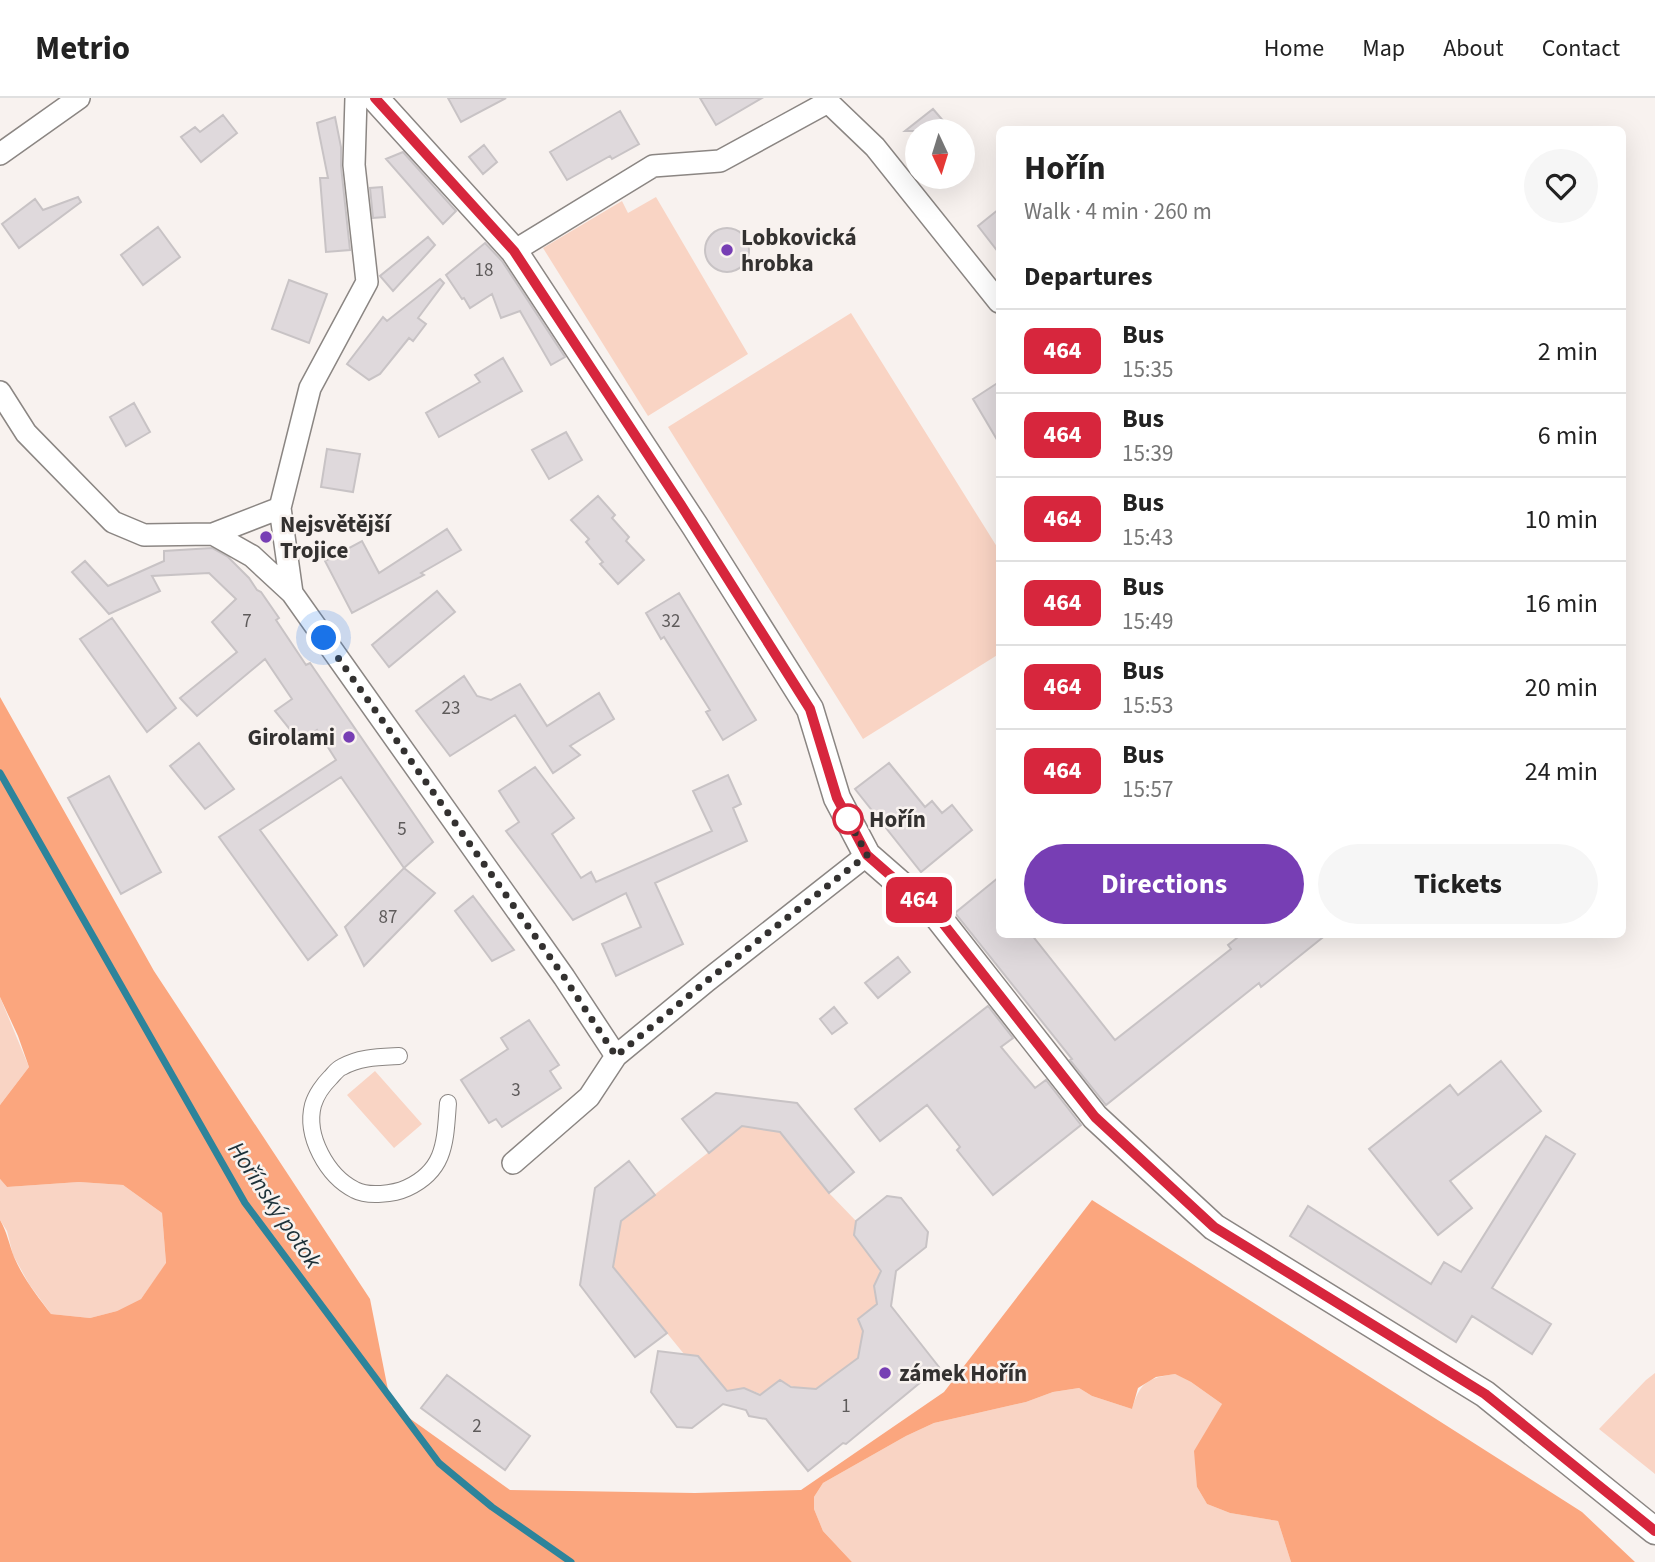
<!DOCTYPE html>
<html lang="en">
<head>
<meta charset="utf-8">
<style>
  :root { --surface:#fff; --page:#f6f6f6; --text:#222; --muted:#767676; --line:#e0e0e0; --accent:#773eb4 }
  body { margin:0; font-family:"Source Sans 3",sans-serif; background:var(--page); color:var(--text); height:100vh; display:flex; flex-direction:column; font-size:26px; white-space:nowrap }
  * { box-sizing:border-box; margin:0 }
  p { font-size:23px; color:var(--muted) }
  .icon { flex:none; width:38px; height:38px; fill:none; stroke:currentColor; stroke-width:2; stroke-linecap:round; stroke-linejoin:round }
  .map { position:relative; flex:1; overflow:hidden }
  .side { position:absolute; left:996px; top:28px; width:630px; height:812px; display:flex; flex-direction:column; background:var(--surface); border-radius:10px; box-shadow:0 7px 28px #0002 }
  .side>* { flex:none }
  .badge { padding:0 14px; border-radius:10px; font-size:24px; line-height:46px }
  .needle { width:46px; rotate:176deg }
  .fabs { position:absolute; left:905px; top:21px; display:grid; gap:14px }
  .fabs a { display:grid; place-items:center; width:70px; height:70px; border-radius:50%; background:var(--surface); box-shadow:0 7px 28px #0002; font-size:35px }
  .you { position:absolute; width:35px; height:35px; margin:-18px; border:5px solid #fff; border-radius:50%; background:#1a73e8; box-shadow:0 0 0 10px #1a73e833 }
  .map>.badge { position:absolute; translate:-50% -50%; box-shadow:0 0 0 4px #fff }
  h2 { padding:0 28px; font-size:26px; line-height:63px }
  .round { display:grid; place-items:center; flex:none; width:74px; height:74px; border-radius:37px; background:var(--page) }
  .summary { display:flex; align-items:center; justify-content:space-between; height:119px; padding:0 28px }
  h1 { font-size:33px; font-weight:700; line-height:52px }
  .button { display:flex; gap:14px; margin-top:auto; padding:14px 28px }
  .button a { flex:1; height:80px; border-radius:42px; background:var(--accent); color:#fff; font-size:28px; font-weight:700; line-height:80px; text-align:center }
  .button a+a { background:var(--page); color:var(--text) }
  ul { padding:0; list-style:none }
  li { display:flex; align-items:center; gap:21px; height:84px; padding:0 28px; border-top:2px solid var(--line) }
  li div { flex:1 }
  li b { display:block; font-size:26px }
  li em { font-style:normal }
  li .badge { min-width:77px; font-weight:700; text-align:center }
  header { display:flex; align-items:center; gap:42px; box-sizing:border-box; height:98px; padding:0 35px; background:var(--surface); border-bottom:2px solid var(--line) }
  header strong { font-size:33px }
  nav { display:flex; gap:38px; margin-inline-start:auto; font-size:24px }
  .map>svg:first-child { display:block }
  .green { fill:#f9d4c4 }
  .forest { fill:#fba67e }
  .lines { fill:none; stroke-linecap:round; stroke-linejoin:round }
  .stream { stroke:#2d849b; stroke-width:7 }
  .building { fill:#dfd9dc; stroke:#c8c3c5; stroke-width:2 }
  .pedestrian-casing { stroke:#8b8683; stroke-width:18 }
  .minor-casing { stroke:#8b8683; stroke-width:24 }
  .tertiary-casing { stroke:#8b8683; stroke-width:29 }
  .pedestrian { stroke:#fff; stroke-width:16 }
  .minor { stroke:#fff; stroke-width:21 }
  .tertiary { stroke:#fff; stroke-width:26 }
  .line-casing { stroke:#fff; stroke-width:16 }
  .line { stroke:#d7263d; stroke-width:10 }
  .walk { stroke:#333130; stroke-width:7; stroke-dasharray:0 12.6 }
  .poi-dot { fill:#773eb4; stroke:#f8f2ef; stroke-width:2.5 }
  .stop-dot { fill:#fff; stroke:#d7263d; stroke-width:3.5 }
  .labels { text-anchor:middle; stroke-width:5; stroke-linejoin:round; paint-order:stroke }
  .number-label { font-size:19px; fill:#5e5b5b }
  .poi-label { font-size:23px; font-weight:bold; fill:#333130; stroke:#f8f2ef; text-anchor:start }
  .stop-label { font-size:23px; font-weight:bold; fill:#333130; stroke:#f8f2ef; text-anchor:start }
  .water-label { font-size:24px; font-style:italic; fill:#1d3138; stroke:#f8f2ef }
</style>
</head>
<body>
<header>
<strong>Metrio</strong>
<nav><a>Home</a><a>Map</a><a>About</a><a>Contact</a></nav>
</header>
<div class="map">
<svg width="1655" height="1464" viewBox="0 0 1655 1464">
  <rect width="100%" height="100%" fill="#f8f2ef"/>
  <!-- green -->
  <path class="green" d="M656 99 748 256 648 318 543 150 622 103 628 115Z
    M851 215 999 452V556L863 641 668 329Z
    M0 899 29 969 0 1007Z
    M375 973 422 1026 394 1050 347 997Z
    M742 1028 780 1034 829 1095 856 1123 854 1137 880 1171 876 1207 858 1221 863 1233 860 1247 867 1255 810 1298 780 1282 761 1296 744 1290 734 1293 725 1292 698 1258 684 1256 613 1169 621 1123Z
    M0 1081 7 1089 79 1084 123 1087 162 1115 166 1166 141 1201 117 1213 90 1220 51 1216 29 1186 13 1157 7 1133 0 1122Z
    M1655 1275V1376L1599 1331 1646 1282Z
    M1175 1276 1191 1284 1222 1306 1197 1389 1207 1406 1230 1415 1278 1423 1291 1464H852L823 1433 814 1411V1399L823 1385 906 1338 934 1325 1026 1304 1053 1294 1079 1290 1092 1298 1132 1311C1140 1284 1148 1280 1175 1276Z"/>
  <!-- forest -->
  <path class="forest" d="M0 599 154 873 370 1201 391 1307 510 1392 695 1395 801 1392 944 1294 1092 1102 1582 1414 1635 1464H1291L1278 1423 1230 1415 1207 1406 1197 1389 1194 1353 1222 1306 1191 1284 1175 1276 1156 1279 1138 1290 1132 1311 1092 1298 1079 1290 1053 1294 1026 1304 934 1325 906 1338 823 1385 814 1399V1411L823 1433 852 1464H0V1122C7 1134 9 1146 14 1159 23 1180 37 1198 51 1216L90 1220 117 1213 141 1201 166 1165 162 1115 123 1087 79 1084 7 1089 0 1081V1007L29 969 18 938 0 899Z"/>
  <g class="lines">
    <!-- stream -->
    <path class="stream" d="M0 675 245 1105 439 1365 492 1409 571 1464"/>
  </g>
  <!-- building -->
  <path class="building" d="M448 0H506L461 24Z
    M700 0H762L716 27Z
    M933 11 952 33H905Z
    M620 13 639 46 612 61 610 58 567 82 550 54Z
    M223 17 237 35 201 64 181 39 195 29 200 34Z
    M335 19 341 49V68L350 152 326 154 320 80H328L317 25Z
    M484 47 497 64 483 76 469 59Z
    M403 54 456 113 443 126 386 61Z
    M382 89 385 119 373 120 370 90Z
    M78 99 81 104 19 150 2 126 35 101 43 112Z
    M999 111V155L978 128Z
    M158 129 180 159 143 187 121 157Z
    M705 152a22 22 0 1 1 44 0a22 22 0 1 1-44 0Z
    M428 139 435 147 393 193 380 178Z
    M485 145 502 163 565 259 551 267 520 213 501 220 492 196 470 210 464 200 462 201 446 177Z
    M440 181 444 185 418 220 426 226 413 243 409 240 380 276 369 282 347 266 383 219 387 223Z
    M289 182 327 196 309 245 272 231Z
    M503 260 522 293 439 339 426 315 480 284 475 277Z
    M999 284V345L973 301Z
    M134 305 150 334 126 348 110 319Z
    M566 334 582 362 549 381 532 352Z
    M327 351 360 356 353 394 321 389Z
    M598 398 615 417 612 420 629 439 626 443 644 462 618 486 600 466 603 464 586 444 589 441 571 422Z
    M447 431 461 452 421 475 424 477 352 515 325 463 362 443 379 475Z
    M212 450 228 459 249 480 257 492 261 494 279 520 276 522 306 567 310 565 433 744 404 770 341 679 260 732 337 837 308 862 219 739 336 662 317 632 300 644 275 613 292 601 265 561 197 618 180 600 237 554 212 524 236 501 209 475 152 478 160 493 109 516 72 474 85 463 108 488 164 463V453Z
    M437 493 455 514 389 569 372 547Z
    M679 495 756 622 723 642 706 614 710 612 664 539 661 541 646 515Z
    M112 520 176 610 147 634 80 541Z
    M464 578 477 598 491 602 520 586 547 628 599 595 614 621 570 648 580 657 553 675 515 617 450 658 416 613Z
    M199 645 234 691 205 711 170 668Z
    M889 665 925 709 932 703 942 715 952 707 972 732 921 774 855 691Z
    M535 669 574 720 552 736 581 780 591 774 596 784 712 733 693 693 728 677 741 706 733 710 747 743 655 785 683 846 616 878 602 846 641 829 626 795 573 822 506 733 519 724 499 693Z
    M109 678 161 774 121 796 68 700Z
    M404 770 435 795 364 868 345 829Z
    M999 779V836H1031L1115 942 1231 851 1228 847 1242 836H1327L1261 889 1259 885 1106 1007 1070 962 1072 961 955 815Z
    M473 798 514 852 492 863 455 813Z
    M898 859 910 874 878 900 865 885Z
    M988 908 1013 940 1001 949 1035 990 1046 982 1081 1027 993 1097 957 1052 960 1049 927 1007 880 1043 855 1011Z
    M834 909 847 925 832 936 820 921Z
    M529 922 559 967 550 973 561 990 502 1029 496 1021 489 1025 461 982 508 951 501 940Z
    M1501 963 1541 1013 1450 1083 1472 1110 1438 1137 1369 1051 1450 987 1458 997Z
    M716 995 797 1005 854 1074 829 1095 780 1034 742 1028 709 1055 682 1021Z
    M1546 1038 1575 1056 1492 1190 1551 1226 1532 1256 1472 1218 1456 1244 1290 1138 1308 1108 1431 1186 1444 1164 1461 1174Z
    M629 1063 655 1097 621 1123 613 1169 667 1235 635 1259 580 1187 595 1090Z
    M887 1098 901 1100 928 1134 926 1149 896 1173 891 1208 939 1269 846 1346 843 1345 808 1373 766 1321 749 1318 746 1312 723 1306 692 1330 677 1329 651 1294 658 1253 698 1258 727 1293 744 1290 760 1297 780 1282 791 1289 816 1291 858 1260 863 1233 858 1221 877 1206 874 1188 881 1173 854 1137 856 1123Z
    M447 1277 530 1338 505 1372 421 1310Z"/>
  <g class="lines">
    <!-- pedestrian casing -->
    <g class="pedestrian-casing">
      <path id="pedestrian" d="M399 958C379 959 359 959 342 969 337 971 334 976 330 980 324 986 316 997 313 1007 305 1038 327 1078 355 1092 368 1099 394 1096 407 1090 446 1072 445 1043 448 1005"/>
    </g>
    <!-- minor casing -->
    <g class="minor-casing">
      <path id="minor" d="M0 56 79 0
        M514 153 653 68 720 63 828 4 875 49 999 204
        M0 294 26 335 113 424 144 437 213 436 280 410
        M213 436 252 458 292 495 564 879 616 958
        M292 495 280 410 310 290 367 184 354 67 356 0
        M513 1065 589 999 616 958 708 882 867 757"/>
    </g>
    <!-- tertiary casing -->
    <g class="tertiary-casing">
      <path id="tertiary" d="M375 0 514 153 695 428 810 611 837 700 867 757 938 819 1095 1019 1214 1129 1485 1296 1655 1433"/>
    </g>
    <!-- pedestrian -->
    <use href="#pedestrian" class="pedestrian"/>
    <!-- minor -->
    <use href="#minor" class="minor"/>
    <!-- tertiary -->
    <use href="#tertiary" class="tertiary"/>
  </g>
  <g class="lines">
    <!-- line casing -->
    <g class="line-casing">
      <path id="line" d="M375 0 514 153 681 407 810 611 837 700 867 757 938 819 1095 1019 1214 1129 1485 1296 1655 1433"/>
    </g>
    <!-- line -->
    <use href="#line" class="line"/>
    <!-- walk -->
    <path class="walk" d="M324 540 564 879 616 958 708 882 867 757 847 719 848 721"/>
  </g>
  <!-- markers -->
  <g class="poi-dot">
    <circle cx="727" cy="152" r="7"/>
    <circle cx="266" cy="439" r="7"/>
    <circle cx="349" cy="639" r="7"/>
    <circle cx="885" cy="1275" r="7"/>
  </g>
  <circle class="stop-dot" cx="848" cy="721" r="14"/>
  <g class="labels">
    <!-- number labels -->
    <g class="number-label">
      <text x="484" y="178">18</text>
      <text x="247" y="529">7</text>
      <text x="671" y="529">32</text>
      <text x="451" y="616">23</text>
      <text x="402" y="737">5</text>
      <text x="388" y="825">87</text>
      <text x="516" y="998">3</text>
      <text x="846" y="1314">1</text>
      <text x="477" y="1334">2</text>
    </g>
    <!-- poi labels -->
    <g class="poi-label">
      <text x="741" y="147">Lobkovická<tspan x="741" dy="26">hrobka</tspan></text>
      <text x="280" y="434">Nejsvětější<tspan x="280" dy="26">Trojice</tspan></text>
      <text x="335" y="647" text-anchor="end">Girolami</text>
      <text x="899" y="1283">zámek Hořín</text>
    </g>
    <!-- stop labels -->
    <g class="stop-label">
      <text x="869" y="729">Hořín</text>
    </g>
    <!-- water labels -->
    <g class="water-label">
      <text transform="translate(275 1107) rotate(56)" y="8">Hořínský potok</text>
    </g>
  </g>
</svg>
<div class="fabs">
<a><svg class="needle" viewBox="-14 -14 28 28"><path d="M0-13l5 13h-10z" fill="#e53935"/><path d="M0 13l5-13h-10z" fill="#767676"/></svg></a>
</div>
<div class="you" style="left:324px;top:540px"></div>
<b class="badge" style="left:919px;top:802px;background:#d7263d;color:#fff">464</b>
<section class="side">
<div class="summary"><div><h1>Hořín</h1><p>Walk · 4 min · 260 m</p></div><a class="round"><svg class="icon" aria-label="heart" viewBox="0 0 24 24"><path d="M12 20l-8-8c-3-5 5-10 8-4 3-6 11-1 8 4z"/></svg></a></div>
<h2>Departures</h2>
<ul>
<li><span class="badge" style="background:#d7263d;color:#fff">464</span><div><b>Bus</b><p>15:35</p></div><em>2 min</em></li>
<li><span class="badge" style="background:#d7263d;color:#fff">464</span><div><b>Bus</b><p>15:39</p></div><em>6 min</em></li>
<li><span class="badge" style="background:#d7263d;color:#fff">464</span><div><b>Bus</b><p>15:43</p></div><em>10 min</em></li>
<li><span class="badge" style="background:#d7263d;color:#fff">464</span><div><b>Bus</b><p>15:49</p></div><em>16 min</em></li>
<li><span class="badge" style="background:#d7263d;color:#fff">464</span><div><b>Bus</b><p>15:53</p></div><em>20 min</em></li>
<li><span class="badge" style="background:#d7263d;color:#fff">464</span><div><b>Bus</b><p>15:57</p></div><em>24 min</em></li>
</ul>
<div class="button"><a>Directions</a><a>Tickets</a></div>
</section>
</div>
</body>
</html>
